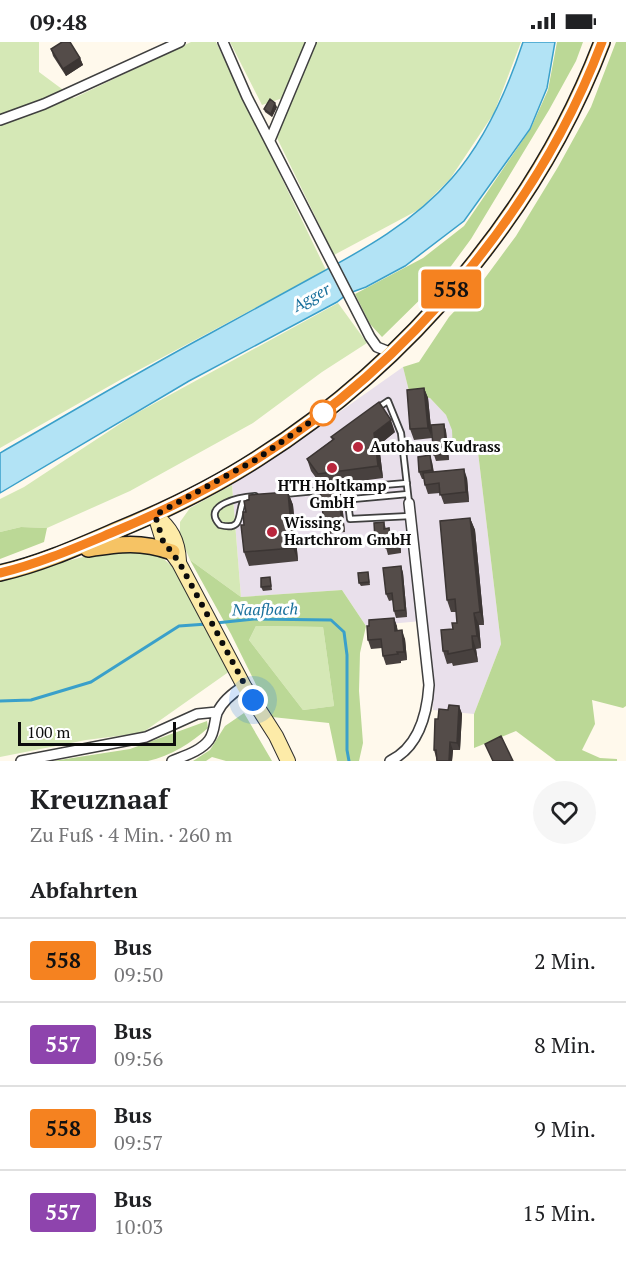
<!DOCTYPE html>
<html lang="de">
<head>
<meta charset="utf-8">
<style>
  :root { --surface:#fff; --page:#f6f6f6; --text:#202124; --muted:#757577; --line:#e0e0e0 }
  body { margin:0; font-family:"PT Serif",serif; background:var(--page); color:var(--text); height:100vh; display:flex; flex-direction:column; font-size:22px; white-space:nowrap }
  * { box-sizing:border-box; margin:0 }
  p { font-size:20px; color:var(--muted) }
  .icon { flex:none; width:33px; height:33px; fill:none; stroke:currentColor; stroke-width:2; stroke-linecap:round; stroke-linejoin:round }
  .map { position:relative; height:719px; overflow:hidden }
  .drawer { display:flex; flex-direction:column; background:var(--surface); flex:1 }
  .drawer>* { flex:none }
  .badge { padding:0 12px; border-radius:4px; font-size:21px; line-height:39px }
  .scale { position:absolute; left:18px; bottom:15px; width:158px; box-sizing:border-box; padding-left:6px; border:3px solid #0c0c0c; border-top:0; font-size:16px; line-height:21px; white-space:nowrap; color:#0c0c0c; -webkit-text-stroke:4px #fff; paint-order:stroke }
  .you { position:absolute; width:30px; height:30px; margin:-15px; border:4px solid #fff; border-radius:50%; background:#1a73e8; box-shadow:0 0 0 9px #1a73e833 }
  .map>.badge { position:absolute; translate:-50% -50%; box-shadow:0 0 0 3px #fff }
  h2 { padding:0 30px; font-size:22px; line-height:54px }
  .round { display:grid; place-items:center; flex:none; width:63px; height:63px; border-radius:32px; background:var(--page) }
  .summary { display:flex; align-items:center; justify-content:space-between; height:102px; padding:0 30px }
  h1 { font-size:28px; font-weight:700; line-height:45px }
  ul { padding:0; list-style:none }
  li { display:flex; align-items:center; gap:18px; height:84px; padding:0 30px; border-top:2px solid var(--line) }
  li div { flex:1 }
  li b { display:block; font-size:22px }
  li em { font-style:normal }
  li .badge { min-width:66px; font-weight:700; text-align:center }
  .status { display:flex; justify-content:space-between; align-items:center; height:42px; padding:0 30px; background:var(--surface); direction:ltr }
  .status svg { height:16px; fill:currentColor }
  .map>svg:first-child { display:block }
  .industrial { fill:#e9e0eb }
  .green { fill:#d5e8b6 }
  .forest { fill:#bbd896; fill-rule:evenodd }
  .water { fill:#b2e3f5; stroke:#3aa0ca; stroke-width:1.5 }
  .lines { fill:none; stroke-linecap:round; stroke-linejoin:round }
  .stream { stroke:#3aa0ca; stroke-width:3 }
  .lane-casing { stroke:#3f3f3f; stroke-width:8 }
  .street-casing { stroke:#3f3f3f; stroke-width:12 }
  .secondary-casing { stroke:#2e2e2e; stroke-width:16 }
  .primary-casing { stroke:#1d1d1d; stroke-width:18 }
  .lane { stroke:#fff; stroke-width:4.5 }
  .street { stroke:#fff; stroke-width:9 }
  .secondary { stroke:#fdeba8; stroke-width:14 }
  .primary { stroke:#f6c364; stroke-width:15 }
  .wall { fill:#48413f }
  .shaded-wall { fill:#3b3533 }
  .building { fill:#544c49; stroke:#3b3533; stroke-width:1.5 }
  .line-casing { stroke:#fff; stroke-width:14 }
  .line { stroke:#f58220; stroke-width:9 }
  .walk { stroke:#0c0c0c; stroke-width:6; stroke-dasharray:0 10.8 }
  .stop-dot { fill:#fff; stroke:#f58220; stroke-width:3 }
  .poi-dot { fill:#b9273d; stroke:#fff; stroke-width:2 }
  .labels { text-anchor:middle; stroke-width:6; stroke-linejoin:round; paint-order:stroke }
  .poi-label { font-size:15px; font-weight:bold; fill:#0c0c0c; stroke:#fff; text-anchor:start }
  .water-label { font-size:16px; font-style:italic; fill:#186f9b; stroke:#fff }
</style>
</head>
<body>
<div class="status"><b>09:48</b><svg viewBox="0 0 49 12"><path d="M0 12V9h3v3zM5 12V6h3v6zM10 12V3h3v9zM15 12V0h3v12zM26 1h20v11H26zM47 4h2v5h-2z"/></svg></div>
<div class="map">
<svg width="626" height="719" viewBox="0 0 626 719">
  <rect width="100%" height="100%" fill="#fff9ec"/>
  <!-- industrial -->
  <path class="industrial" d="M403 325 410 353 430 356 446 373 453 388V410H478L501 602 474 672 433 668 422 579 366 584 342 548 241 555 232 443 287 407Z"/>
  <!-- green -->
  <path class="green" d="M0 0H39V30L74 56 191 0H216L326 228 120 338 0 406Z
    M230 0H305L283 56 262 63Z
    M315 0H521L494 71 450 137 420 167 334 213 277 96Z
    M338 261 367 301 322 330 253 381 130 449 47 486 21 485 0 490V457L24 445 135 372Z
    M232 443 241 555 190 518 180 494V480L190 466Z
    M137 506 155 509 177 529 230 629 142 691 86 698 0 715V536L87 514Z
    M256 584 323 585 334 664 303 668 249 598Z"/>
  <!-- forest -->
  <path class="forest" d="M557 0H583L576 19 549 68 471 197 443 235 382 295 370 282 355 252 423 216 464 184 531 86 548 48Z
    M616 0H626V664L623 666 592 658 595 682 582 708 600 716 617 717V719H556L516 689 474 706V672L501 602 478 410H453L452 388 446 373 430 356 410 353 403 325 419 320 449 275 482 240 516 194 558 125 591 65Z
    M21 485 47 486 44 500 0 517V490Z
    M190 518 241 555 342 548 366 584 360 611 359 649 363 701 359 719H337L329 681 272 675 231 592ZM256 584 323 585 334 664 303 668 249 598Z
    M244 671 272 719H226L212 715 206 719H193L210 708 225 684Z
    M207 679 208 686C191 701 171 714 148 719H53L130 707Z"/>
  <!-- water -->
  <path class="water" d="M523 0H555L547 46 530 87 464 179 405 224 366 245 347 252 337 260 189 339 0 451V411C70 371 138 330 209 292 244 273 278 254 313 235 363 208 414 180 452 136 486 97 507 49 523 0Z"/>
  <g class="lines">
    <!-- stream -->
    <path class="stream" d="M216 581 254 577 331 578 344 590 347 613V708L349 719
      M0 659 31 658 91 640 179 584 207 582"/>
    <!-- lane casing -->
    <g class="lane-casing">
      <path id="lane" d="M376 367 388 359 401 391 409 461
        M335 447 407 441
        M284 452 327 448
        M408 452 353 457 348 460 350 477 410 474
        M245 456C236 468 246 490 220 483 200 462 242 455 255 454"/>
    </g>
    <!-- street casing -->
    <g class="street-casing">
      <path id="street" d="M223 0 247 55 370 295 377 305 392 311
        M0 78 44 62 180 0
        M270 98 311 0
        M21 719 146 695 197 672 217 670
        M172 719C184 714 201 709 209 698 215 690 214 680 217 671 222 660 234 650 244 644
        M390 719C419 705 427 673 429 643L409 461"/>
    </g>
    <!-- secondary casing -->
    <g class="secondary-casing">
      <path id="secondary" d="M155 473 163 499 179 521 244 644 276 694 288 719
        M155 473C171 486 178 498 179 519"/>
    </g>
    <!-- primary casing -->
    <g class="primary-casing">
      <path id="primary" d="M88 507C120 502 141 499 172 510
        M0 531C40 522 78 505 115 489 164 469 212 446 257 417 409 321 538 168 602 0"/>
    </g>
    <!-- lane -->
    <use href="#lane" class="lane"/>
    <!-- street -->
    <use href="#street" class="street"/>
    <!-- secondary -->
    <use href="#secondary" class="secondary"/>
    <!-- primary -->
    <use href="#primary" class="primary"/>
  </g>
  <!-- wall -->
  <path class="wall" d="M51 7 80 16 83 23 66 34 53 14Z
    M277 65 272 75 265 70 264 67Z
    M424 346 428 356 432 396 414 398 410 387Z
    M444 382 446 389 449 418 436 419 434 413Z
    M395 390 379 403 383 436 338 442 341 451 345 490 328 492 324 482 325 444V443L322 444 311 429 307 417 332 398 331 395Z
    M432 420 434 430 467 436 469 460 444 462 440 451 428 452 425 443 424 437H422L419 430Z
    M288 450 293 463 298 519 249 524 244 510V483L246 470Z
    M470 476 475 488 484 583H479L481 606 476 607 478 620 453 624 452 621 447 622 443 609 453 587 457 581 456 570H451L447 558Z
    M384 480 386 487 389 486 392 494 400 500 401 511 388 513 385 502 378 503 375 497Z
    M401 524 403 531 407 575 396 576 394 569 393 558 389 559 386 552Z
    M368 530 370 543 361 544 359 541Z
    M270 535 272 548 263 549 261 545Z
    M394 576 398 589 405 597 407 618 401 619V621L386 623 383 614 382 606 371 607 368 598Z
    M459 664 462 672 460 708H453L452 719H437L434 708 438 677 448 668Z"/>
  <!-- shaded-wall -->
  <path class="shaded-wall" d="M80 16 83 23 66 34 63 27Z
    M275 61 277 65 272 75 271 72Z
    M424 346 428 356 432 396 428 386Z
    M391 378 395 390 379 403 383 436 378 424 374 391Z
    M444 382 446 389 449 418 446 412Z
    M430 413 432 420 434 435 432 428Z
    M464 427 467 436 469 460 466 450Z
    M337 441 341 451 345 490 342 480Z
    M288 450 293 463 298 519 293 506Z
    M470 476 475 488 484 583 480 570Z
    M397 494 400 500 401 511 398 505Z
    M401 524 403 531 407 575 405 568Z
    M474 571 479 583 481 606 477 594Z
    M394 576 397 584 398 597 395 589Z
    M402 588 405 597 407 618 404 610Z
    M472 594 476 607 478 620 473 607Z
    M459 664 462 672 460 708 457 701Z
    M450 700 453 708 452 719H449Z"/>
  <!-- building -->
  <path class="building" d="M62 0H70L80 16 63 27 51 7Z
    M270 57 275 61 271 72 264 67Z
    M424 346 428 386 410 387 407 348Z
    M379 360 391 378 374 391 378 424 318 432 307 417 334 397 331 395Z
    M444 382 446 412 434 413 431 383Z
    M430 413 432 428 419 430 418 415Z
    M464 427 466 450 440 453 439 441 425 443 423 431Z
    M337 441 342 480 324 482 320 445 326 444 324 442Z
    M288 450 293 506 244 510 241 483H244L243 470H246L244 459 249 458V453Z
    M470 476 480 570 474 571 477 594H472L473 607 448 612V609H443L441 588 453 587 452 581H457L455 557 447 558 440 479Z
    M384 480V487L389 486 390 495 397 494 398 505 386 506 385 496 375 497 374 481Z
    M401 524 405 568 394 569 392 551 386 552 383 526Z
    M368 530 369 540 359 541 358 531Z
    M270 535 271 544 261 545V536Z
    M394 576 395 589 402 588 404 610H397L398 612 383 614 381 597 368 598 367 584H369V578Z
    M449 663 459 664 457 701 450 700 449 719H437L436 708H434L435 677H438L439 667 448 668Z
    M501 694 513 719H493L485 702Z"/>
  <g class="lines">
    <!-- line casing -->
    <g class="line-casing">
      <path id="line" d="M0 531C38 522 75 506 111 491 162 470 211 446 257 417 408 322 539 167 602 0"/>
    </g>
    <!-- line -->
    <use href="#line" class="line"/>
    <!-- walk -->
    <path class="walk" d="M253 658 179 520 163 499 155 473 257 417 323 371"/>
  </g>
  <!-- markers -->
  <circle class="stop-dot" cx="323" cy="371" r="12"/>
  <g class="poi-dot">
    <circle cx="358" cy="405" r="6"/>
    <circle cx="332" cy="426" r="6"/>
    <circle cx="272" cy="490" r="6"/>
  </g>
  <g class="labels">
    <!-- poi labels -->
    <g class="poi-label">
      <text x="370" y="410">Autohaus Kudrass</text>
      <text x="332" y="449" text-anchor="middle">HTH Holtkamp<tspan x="332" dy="17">GmbH</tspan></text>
      <text x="284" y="486">Wissing<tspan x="284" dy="17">Hartchrom GmbH</tspan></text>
    </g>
    <!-- water labels -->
    <g class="water-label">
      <text transform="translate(311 255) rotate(-29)" y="6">Agger</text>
      <text transform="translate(265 567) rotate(-1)" y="6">Naafbach</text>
    </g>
  </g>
</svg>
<div class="scale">100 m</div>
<div class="you" style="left:253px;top:658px"></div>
<b class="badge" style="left:451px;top:247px;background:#f58220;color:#111">558</b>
</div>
<section class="drawer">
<div class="summary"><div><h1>Kreuznaaf</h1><p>Zu Fuß · 4 Min. · 260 m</p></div><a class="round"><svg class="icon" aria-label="heart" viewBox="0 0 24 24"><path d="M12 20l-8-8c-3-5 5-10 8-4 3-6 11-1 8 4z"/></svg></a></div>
<h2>Abfahrten</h2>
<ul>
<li><span class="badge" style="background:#f58220;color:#111">558</span><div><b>Bus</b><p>09:50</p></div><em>2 Min.</em></li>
<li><span class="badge" style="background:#8e44ad;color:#fff">557</span><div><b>Bus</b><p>09:56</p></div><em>8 Min.</em></li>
<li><span class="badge" style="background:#f58220;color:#111">558</span><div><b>Bus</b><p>09:57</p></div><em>9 Min.</em></li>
<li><span class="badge" style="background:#8e44ad;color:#fff">557</span><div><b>Bus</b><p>10:03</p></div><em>15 Min.</em></li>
</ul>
</section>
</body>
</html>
